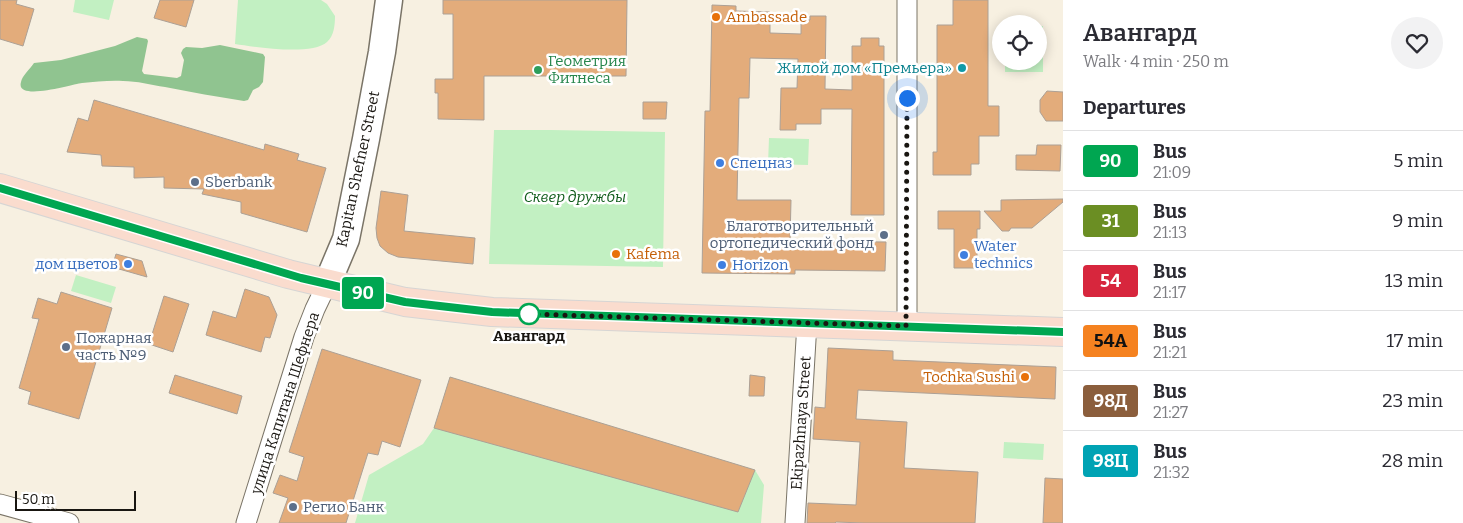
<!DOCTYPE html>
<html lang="en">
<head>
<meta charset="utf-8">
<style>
  :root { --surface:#fff; --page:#f2f2f3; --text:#2b2b33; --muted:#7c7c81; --line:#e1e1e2 }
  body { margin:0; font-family:Bitter,serif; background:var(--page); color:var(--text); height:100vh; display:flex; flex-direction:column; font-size:19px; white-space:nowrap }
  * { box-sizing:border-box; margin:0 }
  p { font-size:16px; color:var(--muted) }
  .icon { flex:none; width:28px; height:28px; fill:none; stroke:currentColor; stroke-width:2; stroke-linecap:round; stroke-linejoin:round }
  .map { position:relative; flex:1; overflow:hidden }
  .details { display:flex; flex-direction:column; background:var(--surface); width:400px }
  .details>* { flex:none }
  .badge { padding:0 10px; border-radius:4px; font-size:18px; line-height:32px }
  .buttons { position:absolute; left:992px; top:15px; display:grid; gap:10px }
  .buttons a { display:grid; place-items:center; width:55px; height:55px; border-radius:50%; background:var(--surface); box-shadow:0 2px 12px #0003; font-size:25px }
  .scale { position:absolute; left:15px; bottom:12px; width:121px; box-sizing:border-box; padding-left:5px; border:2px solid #191611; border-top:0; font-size:14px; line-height:18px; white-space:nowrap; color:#191611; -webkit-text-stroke:4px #fff; paint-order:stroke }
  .you { position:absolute; width:25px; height:25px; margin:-12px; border:4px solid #fff; border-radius:50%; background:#1a73e8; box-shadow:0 0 0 8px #1a73e833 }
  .map>.badge { position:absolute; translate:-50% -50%; box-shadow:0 0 0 2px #fff }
  h2 { padding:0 20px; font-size:19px; line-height:45px }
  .round { display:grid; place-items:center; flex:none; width:52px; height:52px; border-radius:26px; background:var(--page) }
  .overview { display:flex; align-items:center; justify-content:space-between; height:85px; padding:0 20px }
  h1 { font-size:24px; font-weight:600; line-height:38px }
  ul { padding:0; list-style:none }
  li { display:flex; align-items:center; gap:15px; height:60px; padding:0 20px; border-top:1px solid var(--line) }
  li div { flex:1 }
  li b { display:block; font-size:19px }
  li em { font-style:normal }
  li .badge { min-width:55px; font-weight:700; text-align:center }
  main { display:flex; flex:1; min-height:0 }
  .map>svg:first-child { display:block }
  .green { fill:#c2f0c2 }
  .forest { fill:#90c490 }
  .building { fill:#e3ac7b; stroke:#aca095 }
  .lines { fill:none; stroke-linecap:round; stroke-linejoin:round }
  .street-casing { stroke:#7a7467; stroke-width:21 }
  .secondary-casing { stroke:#7a7467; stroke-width:29 }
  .primary-casing { stroke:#d6d5d4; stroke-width:30 }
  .street { stroke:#fff; stroke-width:19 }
  .secondary { stroke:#fff; stroke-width:26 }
  .primary { stroke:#fadcce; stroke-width:28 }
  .line-casing { stroke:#fff; stroke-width:11 }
  .line { stroke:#00a651; stroke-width:8 }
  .walk { stroke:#191611; stroke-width:5; stroke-dasharray:0 9 }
  .food-dot { fill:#e8710a; stroke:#fff; stroke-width:2 }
  .culture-dot { fill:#0f9aa8; stroke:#fff; stroke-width:2 }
  .leisure-dot { fill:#2e9e5b; stroke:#fff; stroke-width:2 }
  .shop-dot { fill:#3f7fe0; stroke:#fff; stroke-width:2 }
  .service-dot { fill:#5c6f8a; stroke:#fff; stroke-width:2 }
  .stop-dot { fill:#fff; stroke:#00a651; stroke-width:2.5 }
  .labels { text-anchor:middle; stroke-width:5; stroke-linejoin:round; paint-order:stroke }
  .food-label { font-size:15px; fill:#c56008; stroke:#fff; text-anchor:start }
  .leisure-label { font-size:15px; fill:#27864d; stroke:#fff; text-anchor:start }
  .culture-label { font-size:15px; fill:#0d838f; stroke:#fff; text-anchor:end }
  .shop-label { font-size:15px; fill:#366cbe; stroke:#fff; text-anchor:start }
  .street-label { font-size:15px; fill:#191611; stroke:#fff }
  .service-label { font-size:15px; fill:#4e5e75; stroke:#fff; text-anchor:start }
  .park-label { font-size:15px; font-style:italic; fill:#105c1b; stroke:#fff }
  .stop-label { font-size:15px; font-weight:bold; fill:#191611; stroke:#fff }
</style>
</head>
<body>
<main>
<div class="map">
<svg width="1063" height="523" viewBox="0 0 1063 523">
  <rect width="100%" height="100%" fill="#f7f0e1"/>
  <!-- green -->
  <path class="green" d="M75 0H114L109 20 73 12Z
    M238 0H321L327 4 335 16C335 25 334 36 327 42 312 56 255 47 235 44Z
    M1039 26H1043V72H1005V61H1039Z
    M494 130H551L665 132 663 267 489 264Z
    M769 138 809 139 808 165 768 164Z
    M76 275 116 287 111 303 71 291Z
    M450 377 755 470 764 485 761 523H355L369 475 423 444 434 428Z
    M1004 442 1044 444 1043 460 1003 458Z"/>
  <!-- forest -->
  <path class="forest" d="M137 37 147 39 148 41 142 71 144 74 177 78 181 76 184 60 181 53 183 49 186 47 202 48 220 45 263 54 265 57 263 82 259 87 253 90 248 100 244 101C218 97 191 92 165 87 151 85 137 81 123 81 110 80 95 82 82 83 73 84 15 102 21 82 22 76 30 69 34 63L61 60 115 46Z"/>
  <!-- building -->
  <path class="building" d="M0 0H17L16 4 34 9 23 46 0 39Z
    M160 0H194L186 27 154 18Z
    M443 0H627L626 76H484V120L438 119V93H435V79H453V14H443Z
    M953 0H988V106H999V136H979V164H971V175H933V152H937V25H953Z
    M712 5 736 6V11L770 12V33L801 34V20H810V16H826L825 89 852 90V46H861V38H879V46H884V215H851L852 109H821V124H796V130H780L781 88H797L798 59 750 58 749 98H739L737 200H791L790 241 886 242 885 271 795 270V274L702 273 705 111H710Z
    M1047 91 1063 92V121H1046L1040 112V100Z
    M94 100 264 150 265 144 299 154 297 160 326 168 307 232 241 213V202L202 194 204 189 164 188V177L134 178V167L102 166 101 155 67 152 78 118 88 121Z
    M643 102H667L666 119H643Z
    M1037 145H1061L1060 171 1016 170V155H1036Z
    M381 191 408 195 404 231 475 238 473 264 398 257 388 253 380 246 377 238 376 228Z
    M1063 199V202L1032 228H1011L1009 231H1002L984 211H1001V200Z
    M938 211H980V229H977V268H954V229H938Z
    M116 254 142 261 147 277 112 267Z
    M245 289 269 297 277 315 270 338 265 337 261 352 206 335 213 311 236 318Z
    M61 292 112 308 79 419 28 404 31 392 19 388 39 319 32 318 38 298 57 304Z
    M164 296 189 304 173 352 149 344Z
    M828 348 893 351V360L1056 367 1055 399 858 390 856 419 907 422 904 468 978 472 975 523H864L836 522 835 523H807L808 503 856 505 860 442 813 439 815 407 825 408Z
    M322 349 421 380 400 447 382 441 378 455 368 453 346 523H279L288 498 273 493 280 475 297 481 304 457 289 452Z
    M175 375 242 396 237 414 169 393Z
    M750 375 765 377 764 396H749Z
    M450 377 755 470 738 512 434 428Z
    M1045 478 1063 479V523H1043Z"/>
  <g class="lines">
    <!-- street casing -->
    <g class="street-casing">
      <path id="street" d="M907 326V0
        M0 504 69 523
        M246 523 304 337 315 309 327 284
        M795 523 807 323"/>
    </g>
    <!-- secondary casing -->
    <g class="secondary-casing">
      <path id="secondary" d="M327 284 346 239 366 139 382 52 389 0"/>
    </g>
    <!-- primary casing -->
    <g class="primary-casing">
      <path id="primary" d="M0 188 288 274 405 302 492 312 1063 332"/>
    </g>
    <!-- street -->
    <use href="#street" class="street"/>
    <!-- secondary -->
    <use href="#secondary" class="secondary"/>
    <!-- primary -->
    <use href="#primary" class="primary"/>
  </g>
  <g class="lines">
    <!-- line casing -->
    <g class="line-casing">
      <path id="line" d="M0 188 301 278 405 302 492 312 1063 332"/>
    </g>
    <!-- line -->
    <use href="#line" class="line"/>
    <!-- walk -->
    <path class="walk" d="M529 314 906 326 907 98"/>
  </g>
  <!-- markers -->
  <g class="food-dot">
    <circle cx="716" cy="17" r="5"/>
    <circle cx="616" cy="254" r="5"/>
    <circle cx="1025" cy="377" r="5"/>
  </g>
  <circle class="culture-dot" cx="962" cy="68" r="5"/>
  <circle class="leisure-dot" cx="538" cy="70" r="5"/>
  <g class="shop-dot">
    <circle cx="720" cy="163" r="5"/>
    <circle cx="964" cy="255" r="5"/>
    <circle cx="128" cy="264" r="5"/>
    <circle cx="722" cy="265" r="5"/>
  </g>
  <g class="service-dot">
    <circle cx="195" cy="182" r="5"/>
    <circle cx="884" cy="235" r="5"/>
    <circle cx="66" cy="347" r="5"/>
    <circle cx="293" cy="507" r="5"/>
  </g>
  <circle class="stop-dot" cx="529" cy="314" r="10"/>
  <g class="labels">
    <!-- food labels -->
    <g class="food-label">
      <text x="726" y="22">Ambassade</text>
      <text x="626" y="259">Kafema</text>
      <text x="1015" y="382" text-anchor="end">Tochka Sushi</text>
    </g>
    <!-- leisure labels -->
    <g class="leisure-label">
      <text x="548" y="66">Геометрия<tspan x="548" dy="17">Фитнеса</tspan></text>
    </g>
    <!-- culture labels -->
    <g class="culture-label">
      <text x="952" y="73">Жилой дом «Премьера»</text>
    </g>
    <!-- shop labels -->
    <g class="shop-label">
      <text x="730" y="168">Спецназ</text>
      <text x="974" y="251">Water<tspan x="974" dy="17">technics</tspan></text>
      <text x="118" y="269" text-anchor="end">дом цветов</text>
      <text x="732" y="270">Horizon</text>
    </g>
    <!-- street labels -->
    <g class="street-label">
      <text transform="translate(358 169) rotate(-78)" y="5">Kapitan Shefner Street</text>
      <text transform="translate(285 403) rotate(-72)" y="5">улица Капитана Шефнера</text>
      <text transform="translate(801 423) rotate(-86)" y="5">Ekipazhnaya Street</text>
    </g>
    <!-- service labels -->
    <g class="service-label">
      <text x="205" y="187">Sberbank</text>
      <text x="874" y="231" text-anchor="end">Благотворительный<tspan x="874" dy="17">ортопедический фонд</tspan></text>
      <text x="76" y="343">Пожарная<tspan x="76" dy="17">часть №9</tspan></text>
      <text x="303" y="512">Регио Банк</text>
    </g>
    <!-- park labels -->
    <g class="park-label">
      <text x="575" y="202">Сквер дружбы</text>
    </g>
    <!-- stop labels -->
    <g class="stop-label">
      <text x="529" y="341">Авангард</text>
    </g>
  </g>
</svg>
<div class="buttons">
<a><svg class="icon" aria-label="locate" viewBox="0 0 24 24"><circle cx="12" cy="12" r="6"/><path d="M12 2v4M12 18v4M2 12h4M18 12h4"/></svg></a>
</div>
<div class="scale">50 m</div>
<div class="you" style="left:907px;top:98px"></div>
<b class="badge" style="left:363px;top:293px;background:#00a651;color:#fff">90</b>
</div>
<section class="details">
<div class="overview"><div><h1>Авангард</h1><p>Walk · 4 min · 250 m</p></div><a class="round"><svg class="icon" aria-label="heart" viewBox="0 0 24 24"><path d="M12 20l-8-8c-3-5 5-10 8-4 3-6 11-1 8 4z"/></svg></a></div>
<h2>Departures</h2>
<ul>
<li><span class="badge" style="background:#00a651;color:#fff">90</span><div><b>Bus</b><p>21:09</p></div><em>5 min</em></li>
<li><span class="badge" style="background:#6b8e23;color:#fff">31</span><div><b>Bus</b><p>21:13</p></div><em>9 min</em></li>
<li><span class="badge" style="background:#d7263d;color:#fff">54</span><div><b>Bus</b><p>21:17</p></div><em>13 min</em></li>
<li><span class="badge" style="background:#f58220;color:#111">54А</span><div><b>Bus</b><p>21:21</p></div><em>17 min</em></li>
<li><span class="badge" style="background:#8b5e3c;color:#fff">98Д</span><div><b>Bus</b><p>21:27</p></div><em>23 min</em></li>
<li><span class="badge" style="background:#00a3b4;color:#fff">98Ц</span><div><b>Bus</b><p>21:32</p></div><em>28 min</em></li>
</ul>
</section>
</main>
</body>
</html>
